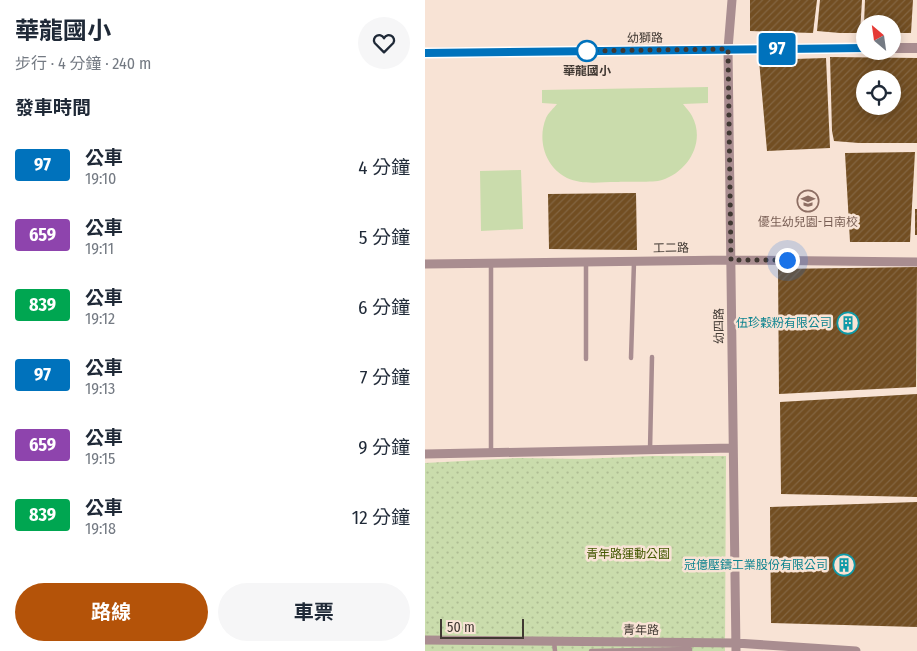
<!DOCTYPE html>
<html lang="zh-TW">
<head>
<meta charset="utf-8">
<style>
  :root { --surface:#fff; --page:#f6f6f7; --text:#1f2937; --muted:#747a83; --accent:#b45309 }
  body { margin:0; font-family:"Fira Sans Condensed","Noto Sans TC",sans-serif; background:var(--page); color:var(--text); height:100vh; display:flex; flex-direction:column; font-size:19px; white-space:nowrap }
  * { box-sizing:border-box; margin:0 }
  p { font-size:16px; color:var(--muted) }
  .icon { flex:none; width:28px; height:28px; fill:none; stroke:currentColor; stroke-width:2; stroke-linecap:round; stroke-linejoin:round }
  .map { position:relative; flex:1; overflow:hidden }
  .side { display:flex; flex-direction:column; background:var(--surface); width:425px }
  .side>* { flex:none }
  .badge { padding:0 10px; border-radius:4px; font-size:18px; line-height:32px }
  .needle { width:32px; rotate:331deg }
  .buttons { position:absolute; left:431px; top:15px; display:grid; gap:10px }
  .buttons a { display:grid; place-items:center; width:45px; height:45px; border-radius:50%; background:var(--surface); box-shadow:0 2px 12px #0003; font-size:25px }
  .scale { position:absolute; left:15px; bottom:12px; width:84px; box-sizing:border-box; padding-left:5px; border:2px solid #403832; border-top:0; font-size:14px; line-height:18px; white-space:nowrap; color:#403832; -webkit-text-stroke:4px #f8e3d5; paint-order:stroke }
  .you { position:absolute; width:25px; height:25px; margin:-12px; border:4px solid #fff; border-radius:50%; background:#1a73e8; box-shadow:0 0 0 8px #1a73e833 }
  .map>.badge { position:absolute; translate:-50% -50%; box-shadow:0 0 0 2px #fff }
  h2 { padding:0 15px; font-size:19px; line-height:45px }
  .round { display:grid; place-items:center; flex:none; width:52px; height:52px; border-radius:26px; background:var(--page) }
  .headline { display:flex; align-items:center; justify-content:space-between; height:85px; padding:0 15px }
  h1 { font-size:24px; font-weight:700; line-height:38px }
  .action { display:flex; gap:10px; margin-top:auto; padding:10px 15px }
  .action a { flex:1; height:58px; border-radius:30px; background:var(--accent); color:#fff; font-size:20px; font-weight:700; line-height:58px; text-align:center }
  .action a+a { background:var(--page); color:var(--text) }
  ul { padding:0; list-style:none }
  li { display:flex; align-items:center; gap:15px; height:70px; padding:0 15px }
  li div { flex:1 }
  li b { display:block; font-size:19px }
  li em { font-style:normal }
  li .badge { min-width:55px; font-weight:700; text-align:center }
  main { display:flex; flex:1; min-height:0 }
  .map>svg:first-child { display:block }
  .grass { fill:#cadcac }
  .park { fill:url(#park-dots) }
  .building { fill:url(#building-hatch); fill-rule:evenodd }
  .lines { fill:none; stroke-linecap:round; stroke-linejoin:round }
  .service { stroke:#a98d90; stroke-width:4.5 }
  .minor { stroke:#a98d90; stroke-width:9 }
  .tertiary { stroke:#a98d90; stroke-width:10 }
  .line-casing { stroke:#fff; stroke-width:11 }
  .line { stroke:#0072bc; stroke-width:8 }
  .walk { stroke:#403832; stroke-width:5; stroke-dasharray:0 9 }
  .stop-dot { fill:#fff; stroke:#0072bc; stroke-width:2.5 }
  .labels { text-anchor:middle; stroke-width:5; stroke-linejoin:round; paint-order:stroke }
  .street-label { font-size:12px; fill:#403832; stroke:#f8e3d5 }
  .stop-label { font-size:12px; font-weight:bold; fill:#403832; stroke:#f8e3d5 }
  .education-label { font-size:12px; fill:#785e54; stroke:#f8e3d5 }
  .culture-label { font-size:12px; fill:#0d838f; stroke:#f8e3d5; text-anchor:end }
  .park-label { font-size:12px; fill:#435902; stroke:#f8e3d5 }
</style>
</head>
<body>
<main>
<section class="side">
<div class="headline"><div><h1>華龍國小</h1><p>步行 · 4 分鐘 · 240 m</p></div><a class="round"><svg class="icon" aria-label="heart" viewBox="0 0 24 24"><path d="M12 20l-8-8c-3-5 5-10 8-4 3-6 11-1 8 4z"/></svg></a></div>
<h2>發車時間</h2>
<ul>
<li><span class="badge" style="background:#0072bc;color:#fff">97</span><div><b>公車</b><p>19:10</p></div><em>4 分鐘</em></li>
<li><span class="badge" style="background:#8e44ad;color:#fff">659</span><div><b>公車</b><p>19:11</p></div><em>5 分鐘</em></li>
<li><span class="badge" style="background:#00a651;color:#fff">839</span><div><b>公車</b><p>19:12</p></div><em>6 分鐘</em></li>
<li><span class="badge" style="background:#0072bc;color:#fff">97</span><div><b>公車</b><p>19:13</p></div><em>7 分鐘</em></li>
<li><span class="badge" style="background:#8e44ad;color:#fff">659</span><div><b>公車</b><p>19:15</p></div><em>9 分鐘</em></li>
<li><span class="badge" style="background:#00a651;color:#fff">839</span><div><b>公車</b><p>19:18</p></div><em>12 分鐘</em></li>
</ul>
<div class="action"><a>路線</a><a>車票</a></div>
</section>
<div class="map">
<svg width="492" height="651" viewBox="0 0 492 651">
  <defs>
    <pattern id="park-dots" width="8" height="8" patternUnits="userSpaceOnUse" patternTransform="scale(1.25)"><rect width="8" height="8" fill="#cadcac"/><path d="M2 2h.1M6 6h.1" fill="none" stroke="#afbe94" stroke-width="1.8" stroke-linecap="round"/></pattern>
    <pattern id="building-hatch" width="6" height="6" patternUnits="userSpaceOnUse" patternTransform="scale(1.25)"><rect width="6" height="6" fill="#724e22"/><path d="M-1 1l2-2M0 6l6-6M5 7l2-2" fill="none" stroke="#836542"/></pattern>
  </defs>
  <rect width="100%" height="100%" fill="#f8e3d5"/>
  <!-- grass -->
  <path class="grass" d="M283 87V103L258 104C261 108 265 112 267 116 281 142 263 172 237 180 228 183 202 181 191 182 175 182 157 185 142 178 120 167 112 140 121 118 123 113 129 108 132 104L117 103V90Z
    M96 170 98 229 56 231 55 171Z"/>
  <!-- park -->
  <path class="park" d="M227 456H301L300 651H0V463L93 458 156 459Z"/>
  <!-- building -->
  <path class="building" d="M325 0H392L388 33 325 31Z
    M395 0H437L435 33H415L392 31Z
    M440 0H488L486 33H468V24H439Z
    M405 57 492 58V143H434L409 141 407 131ZM440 79H468V106H440Z
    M401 58 405 148 342 151 334 60Z
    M490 152 485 242H425L420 153Z
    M211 193 212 250 124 249 123 194Z
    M490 209H492V235H490Z
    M492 267 491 387 354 394 353 269Z
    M492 394V497L356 494 355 402Z
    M492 502V627L346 623 345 507Z"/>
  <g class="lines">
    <!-- service -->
    <path class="service" d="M161 262V359
      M206 358 209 262
      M225 450 227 357
      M66 452V264
      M129 641 130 651
      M166 651 265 649V651"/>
    <!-- minor -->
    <path class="minor" d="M307 0 303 49 311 651
      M0 264 306 260 492 262
      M0 454 308 448
      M0 640 311 643 431 651"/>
    <!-- tertiary -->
    <path class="tertiary" d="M468 48H492
      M0 53 440 48"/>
  </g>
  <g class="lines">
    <!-- line casing -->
    <g class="line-casing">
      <path id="line" d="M0 53 440 48"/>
    </g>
    <!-- line -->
    <use href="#line" class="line"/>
    <!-- walk -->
    <path class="walk" d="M162 51 303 49 306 260H362"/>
  </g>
  <!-- icons -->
  <defs>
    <g id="school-ring" transform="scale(1.125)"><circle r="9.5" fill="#f8e3d5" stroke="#8d6e63" stroke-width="1.5"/><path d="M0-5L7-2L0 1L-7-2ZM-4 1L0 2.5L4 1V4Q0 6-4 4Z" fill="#8d6e63"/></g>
    <g id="building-ring" transform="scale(1.125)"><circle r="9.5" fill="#f8e3d5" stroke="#0f9aa8" stroke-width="1.5"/><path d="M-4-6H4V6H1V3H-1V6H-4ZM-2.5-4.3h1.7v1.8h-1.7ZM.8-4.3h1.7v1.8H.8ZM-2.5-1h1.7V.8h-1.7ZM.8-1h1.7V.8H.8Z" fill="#0f9aa8"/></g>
  </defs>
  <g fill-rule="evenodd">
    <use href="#school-ring" x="383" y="201"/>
    <use href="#building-ring" x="423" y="323"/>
    <use href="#building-ring" x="419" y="565"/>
  </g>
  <!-- markers -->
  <circle class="stop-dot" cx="162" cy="51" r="10"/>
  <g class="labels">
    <!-- street labels -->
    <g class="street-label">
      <text transform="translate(220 38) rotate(-1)" y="4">幼獅路</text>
      <text transform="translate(246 248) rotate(-1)" y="4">工二路</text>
      <text transform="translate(294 326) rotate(-91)" y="4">幼四路</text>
      <text transform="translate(216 630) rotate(1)" y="4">青年路</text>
    </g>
    <!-- stop labels -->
    <g class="stop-label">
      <text x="162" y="75">華龍國小</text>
    </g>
    <!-- education labels -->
    <g class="education-label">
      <text x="383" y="226">優生幼兒園-日南校</text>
    </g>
    <!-- culture labels -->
    <g class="culture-label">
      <text x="407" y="327">伍珍穀粉有限公司</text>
      <text x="403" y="569">冠億壓鑄工業股份有限公司</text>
    </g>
    <!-- park labels -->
    <g class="park-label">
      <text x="203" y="558">青年路運動公園</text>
    </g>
  </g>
</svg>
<div class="buttons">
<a><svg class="needle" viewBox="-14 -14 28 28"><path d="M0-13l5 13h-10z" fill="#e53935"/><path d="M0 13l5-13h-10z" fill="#747a83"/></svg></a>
<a><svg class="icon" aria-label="locate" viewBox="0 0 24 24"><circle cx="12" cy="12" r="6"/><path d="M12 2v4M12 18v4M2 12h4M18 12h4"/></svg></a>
</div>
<div class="scale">50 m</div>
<div class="you" style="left:362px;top:260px"></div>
<b class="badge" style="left:352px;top:49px;background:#0072bc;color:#fff">97</b>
</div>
</main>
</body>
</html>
